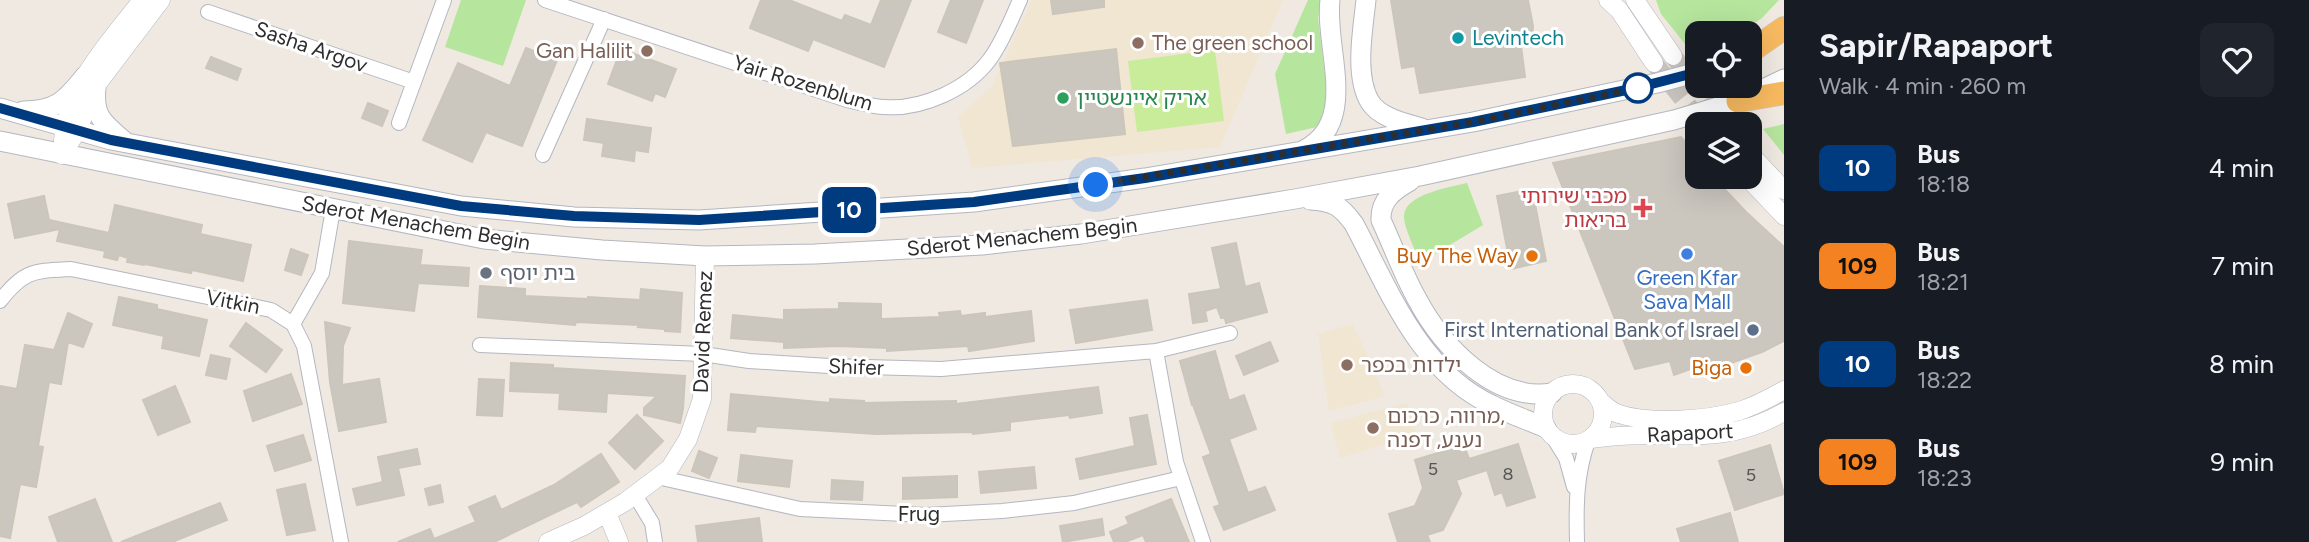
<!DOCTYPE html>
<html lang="en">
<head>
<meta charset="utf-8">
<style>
  :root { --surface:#171b24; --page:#20242c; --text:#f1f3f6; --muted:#9ea1a6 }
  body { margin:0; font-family:Figtree,"Noto Sans Hebrew",sans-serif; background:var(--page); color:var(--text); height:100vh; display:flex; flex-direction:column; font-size:26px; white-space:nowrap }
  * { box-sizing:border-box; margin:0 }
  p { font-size:23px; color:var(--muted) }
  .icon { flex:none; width:38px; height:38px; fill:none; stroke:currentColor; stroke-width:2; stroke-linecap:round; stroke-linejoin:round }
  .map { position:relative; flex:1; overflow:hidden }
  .sheet { display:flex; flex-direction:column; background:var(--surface); width:525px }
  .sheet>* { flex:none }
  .badge { padding:0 14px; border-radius:10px; font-size:24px; line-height:46px }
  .fabs { position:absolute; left:1685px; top:21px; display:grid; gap:14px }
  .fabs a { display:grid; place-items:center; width:77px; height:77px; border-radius:14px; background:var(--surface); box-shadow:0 7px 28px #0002; font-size:35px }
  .you { position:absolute; width:35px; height:35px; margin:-18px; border:5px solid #fff; border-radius:50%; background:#1a73e8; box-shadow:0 0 0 10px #1a73e833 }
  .map>.badge { position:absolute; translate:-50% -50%; box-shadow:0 0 0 4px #fff }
  .round { display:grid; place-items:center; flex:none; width:74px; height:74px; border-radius:14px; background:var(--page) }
  .summary { display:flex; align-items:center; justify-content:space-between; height:119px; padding:0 35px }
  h1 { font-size:33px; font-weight:700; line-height:52px }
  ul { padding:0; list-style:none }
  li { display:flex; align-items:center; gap:21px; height:98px; padding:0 35px }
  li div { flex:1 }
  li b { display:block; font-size:26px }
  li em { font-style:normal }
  li .badge { min-width:77px; font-weight:700; text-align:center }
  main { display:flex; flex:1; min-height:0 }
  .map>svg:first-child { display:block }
  .education { fill:#f0e6d1 }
  .green { fill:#b6e59e }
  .pitch { fill:#c9ec9a }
  .building { fill:#cbc7bf; stroke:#cbc5ba; stroke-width:2 }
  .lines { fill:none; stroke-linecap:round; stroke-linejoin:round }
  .tertiary-tunnel { stroke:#c8c4bd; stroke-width:18; stroke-dasharray:18 9; stroke-linecap:butt }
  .minor-casing { stroke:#b4b7c1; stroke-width:16 }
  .tertiary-casing { stroke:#b4b7c1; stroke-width:19 }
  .secondary-casing { stroke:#b4b7c1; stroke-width:21 }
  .trunk-casing { stroke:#c9c9c9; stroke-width:24 }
  .minor { stroke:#fff; stroke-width:14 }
  .tertiary { stroke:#fff; stroke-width:18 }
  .secondary { stroke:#fff; stroke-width:19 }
  .trunk { stroke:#f8ba60; stroke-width:23 }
  .line-casing { stroke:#fff; stroke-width:16 }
  .line { stroke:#003b80; stroke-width:10 }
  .walk { stroke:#2e2e2e; stroke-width:7; stroke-dasharray:0 12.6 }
  .culture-dot { fill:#0f9aa8; stroke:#fff; stroke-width:2.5 }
  .education-dot { fill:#8d6e63; stroke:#fff; stroke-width:2.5 }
  .stop-dot { fill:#fff; stroke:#003b80; stroke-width:3.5 }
  .leisure-dot { fill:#2e9e5b; stroke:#fff; stroke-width:2.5 }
  .health-dot { fill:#e0444e; stroke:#fff; stroke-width:2.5 }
  .shop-dot { fill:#3f7fe0; stroke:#fff; stroke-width:2.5 }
  .food-dot { fill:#e8710a; stroke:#fff; stroke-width:2.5 }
  .worship-dot { fill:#6b7280; stroke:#fff; stroke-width:2.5 }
  .service-dot { fill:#5c6f8a; stroke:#fff; stroke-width:2.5 }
  .labels { text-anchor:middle; stroke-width:6; stroke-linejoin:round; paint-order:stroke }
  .number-label { font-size:18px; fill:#555452 }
  .culture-label { font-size:21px; fill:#0d838f; stroke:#fff; text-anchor:start }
  .education-label { font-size:21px; fill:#785e54; stroke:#fff; text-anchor:start }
  .street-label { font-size:21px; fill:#2e2e2e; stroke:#fff }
  .leisure-label { font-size:21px; fill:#27864d; stroke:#fff; text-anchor:start }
  .health-label { font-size:21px; fill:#be3a42; stroke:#fff; text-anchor:end }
  .food-label { font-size:21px; fill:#c56008; stroke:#fff; text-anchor:end }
  .worship-label { font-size:21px; fill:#5b616d; stroke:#fff; text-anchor:start }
  .shop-label { font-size:21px; fill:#366cbe; stroke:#fff }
  .service-label { font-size:21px; fill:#4e5e75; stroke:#fff; text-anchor:end }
</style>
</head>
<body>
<main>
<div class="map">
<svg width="1784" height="542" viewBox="0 0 1784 542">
  <rect width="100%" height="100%" fill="#efe9e1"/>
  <!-- education -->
  <path class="education" d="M1032 0H1283L1220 147 972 168 958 117 992 86Z
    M1353 324 1385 396 1329 411 1318 334Z
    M1407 403 1416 434 1340 458 1331 423Z"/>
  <!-- green -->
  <path class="green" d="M461 0H526L503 66 445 47Z
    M1308 0H1321L1318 18 1327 91V113L1317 127 1286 134 1275 74Z
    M1656 0H1779L1762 18 1740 33H1698L1697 53 1693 54 1661 14Z
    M1784 124V155L1763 129Z
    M1467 183 1483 225 1420 263C1416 251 1403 227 1404 215 1406 194 1450 187 1467 183Z"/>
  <!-- pitch -->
  <path class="pitch" d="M1215 50 1224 121 1137 132 1128 61Z"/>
  <!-- building -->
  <path class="building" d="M761 0H789L842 21 845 15 871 25 881 0H911L884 67 813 39 808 51 750 28Z
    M951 0H983L966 43 938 32Z
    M1051 0H1104V7L1053 14Z
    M1391 0H1528L1533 26 1532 43 1521 46 1525 77 1420 93 1415 66 1402 68Z
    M526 48 557 60 522 146 486 132 472 162 423 140 458 63 510 86Z
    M621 49 676 69 665 97 655 93 652 101 608 84Z
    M1116 49 1125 134 1013 146 1000 63Z
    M211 57 241 69 237 80 206 68Z
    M368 103 388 111 382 126 362 118Z
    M587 119 651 128 648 152 635 150 634 161 602 156 604 143 584 140Z
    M1681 137 1698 158V177H1713L1746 212 1784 247V341L1762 352 1697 375 1696 367 1674 375 1670 361 1635 369 1553 163Z
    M1532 189 1546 261 1511 269 1497 196Z
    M44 196 49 220 109 233 115 205 202 225 200 234 251 245 243 281 192 270 191 273 145 264 144 265 127 262 128 258 119 255 117 260 104 257 105 251 57 241 60 229 15 238 8 204Z
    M349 241 422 250 420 265 469 268 468 286 418 283 414 311 343 303Z
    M1236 243 1245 287 1259 283 1267 312 1226 323 1225 318H1221L1217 307 1205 311 1207 321 1193 323 1189 294 1221 289 1212 248Z
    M291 249 308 255 301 275 285 270Z
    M480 286 525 289V296L588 299V297L640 300 641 289 682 293 680 332 665 331V329L638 327 639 325 576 322 575 325 478 317Z
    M119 297 157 305V309L207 320 199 356 162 348 164 336 113 325Z
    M1147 300 1152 330 1076 343 1070 310Z
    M839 303 881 304V319L940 317 939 313 960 311 961 316 985 313V317L1031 311 1034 341 969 351 968 346 887 351V348L838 346 784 348V342L731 338 733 315 784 320V310L839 309Z
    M68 313 92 324 83 347 68 342 61 384 49 382 38 446 43 447 36 487 20 484 10 538 0 536V386L17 389 25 345 54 350Z
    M325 322 350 328 343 346 342 385 379 379 386 422 339 431 330 382Z
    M246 323 282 350 266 372 230 346Z
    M1270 342 1278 361 1244 375 1236 356Z
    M1215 351 1229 401 1244 395 1256 429 1229 439 1248 493 1265 487 1275 510 1224 530 1214 507 1220 505 1203 457 1211 454 1193 405H1192L1180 361Z
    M211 355 230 359 226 379 206 375Z
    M511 363 553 365V368L685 376 683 409 680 423 644 415V408L657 396 607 393 606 412 559 409 560 393 510 391Z
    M291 374 302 404 253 421 244 391Z
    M479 379 504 380 502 416 477 415Z
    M175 386 190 422 158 435 143 400Z
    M1098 387 1102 413 1070 418 1069 415 1010 422V430L973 434V432L876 434 756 426 755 432 728 430 731 394 830 403V399L864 401V403L956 401V404Z
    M637 415 663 441 635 469 609 443Z
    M1147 415 1156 464 1080 479 1076 459 1135 446 1130 418Z
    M303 435 311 460 275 471 267 446Z
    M1518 444 1535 497 1507 506 1502 492 1495 495 1487 470 1456 480 1461 494 1443 530 1427 535 1430 542H1398L1389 514 1415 506 1423 488 1415 460 1464 445 1469 459Z
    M1770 445 1784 494 1735 510 1719 461Z
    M417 449 420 464 398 468 404 495 357 505 353 489 383 482 378 457Z
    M699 451 717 458 709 478 692 471Z
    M601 454 619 482 581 507 577 502 494 542H398L430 529 434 539 476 522 469 507 495 496 501 510 554 485Z
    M741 455 792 461 789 487 738 481Z
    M1034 467 1036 488 981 493 979 472Z
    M957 476V497L903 499V478Z
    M832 480 863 482 862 500 831 499Z
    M305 484 315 530 287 535 277 490Z
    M440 485 443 502 429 505 425 489Z
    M95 499 112 542H58L49 517Z
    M1171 499 1189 542H1146L1143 535 1125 542H1114L1110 532 1129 524 1126 517Z
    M220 503 227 520 172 542H121Z
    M1730 513 1738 542H1681L1677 529Z
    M759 518 762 542H698L696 526Z
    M1102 519 1104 535 1063 542 1060 526Z"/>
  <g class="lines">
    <!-- tertiary-tunnel -->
    <path class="tertiary-tunnel" d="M1673 56 1725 124
      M1654 63 1703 124"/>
    <!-- minor casing -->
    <g class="minor-casing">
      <path id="minor" d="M545 0 847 100C859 102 872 107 884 107 922 110 968 89 990 59 1003 41 1011 20 1020 0
        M208 12 414 82
        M399 123 444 0
        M543 155 604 19
        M0 301C24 270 34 271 71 269L271 310 293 324 304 346 341 542
        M293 324 322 273 333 209
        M480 345 703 354 749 361 829 366 941 369 1156 351 1230 333
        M1156 351 1176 462 1203 542
        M1553 437 1566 458 1574 487
        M657 477 800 509 926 515 1002 511 1074 503 1181 478
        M635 495 652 523 655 542
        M1577 542C1576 506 1576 475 1588 441"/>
    </g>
    <!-- tertiary casing -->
    <g class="tertiary-casing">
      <path id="tertiary" d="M1608 0 1619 10 1654 63
        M1635 0 1673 56
        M63 141C67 85 110 42 142 0
        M1750 154 1784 190
        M62 155 77 131 98 83 161 0
        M1747 177 1784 216
        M1543 414a30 30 0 1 1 60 0a30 30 0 1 1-60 0Z
        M1601 402C1607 407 1612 412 1619 414 1649 424 1708 420 1739 411 1755 406 1770 398 1784 390
        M1592 439C1663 427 1716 451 1784 412
        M607 513 619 542
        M548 542 584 526 625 502 670 468 688 439 702 399 705 256"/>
    </g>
    <!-- secondary casing -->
    <g class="secondary-casing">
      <path id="secondary" d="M1366 0C1363 29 1354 76 1370 102 1380 118 1405 123 1422 128
        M96 88C93 116 103 123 123 140
        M0 108 111 140 461 206 574 217 699 220 974 202 1145 178 1473 122 1657 83 1698 72
        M23 111C56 111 65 101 85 76
        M0 141 484 239 602 250 705 256 815 254 982 245 1081 234 1295 199 1420 176 1674 120 1738 101 1784 79
        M1304 150C1360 122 1324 48 1330 0
        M1410 181C1394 190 1380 200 1381 220 1393 246 1403 274 1417 299 1442 346 1494 402 1552 393
        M1310 200C1333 201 1341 206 1354 224 1389 290 1419 371 1492 405 1509 414 1528 420 1546 428"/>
    </g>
    <!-- trunk casing -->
    <g class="trunk-casing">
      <path id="trunk" d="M1751 51 1784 28
        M1738 101 1784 93"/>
    </g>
    <!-- minor -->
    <use href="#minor" class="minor"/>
    <!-- tertiary -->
    <use href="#tertiary" class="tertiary"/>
    <!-- secondary -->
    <use href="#secondary" class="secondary"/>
    <!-- trunk -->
    <use href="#trunk" class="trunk"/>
  </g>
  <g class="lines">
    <!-- line casing -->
    <g class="line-casing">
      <path id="line" d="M0 108 111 140 461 206 574 216 699 220 974 202 1145 178 1473 122 1636 88 1698 72"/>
    </g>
    <!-- line -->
    <use href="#line" class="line"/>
    <!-- walk -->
    <path class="walk" d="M1096 185 1473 122 1638 88"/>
  </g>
  <!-- markers -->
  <circle class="culture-dot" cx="1458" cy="38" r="7"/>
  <g class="education-dot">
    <circle cx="1138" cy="43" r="7"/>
    <circle cx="647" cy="51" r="7"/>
    <circle cx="1347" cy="365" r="7"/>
    <circle cx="1373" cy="428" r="7"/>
  </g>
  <circle class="stop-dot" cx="1638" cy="88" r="14"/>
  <circle class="leisure-dot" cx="1063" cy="98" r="7"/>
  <path class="health-dot" d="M1639.5 197.5h7v7h7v7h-7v7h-7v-7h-7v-7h7z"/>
  <circle class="shop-dot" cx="1687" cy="254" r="7"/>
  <g class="food-dot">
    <circle cx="1532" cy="256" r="7"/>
    <circle cx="1746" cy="368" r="7"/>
  </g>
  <circle class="worship-dot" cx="486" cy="273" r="7"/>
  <circle class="service-dot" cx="1753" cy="330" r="7"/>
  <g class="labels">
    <!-- number labels -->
    <g class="number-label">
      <text x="1433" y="475">5</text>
      <text x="1508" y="480">8</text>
      <text x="1751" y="481">5</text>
    </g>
    <!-- culture labels -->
    <g class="culture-label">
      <text x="1472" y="45">Levintech</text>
    </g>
    <!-- education labels -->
    <g class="education-label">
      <text x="1152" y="50">The green school</text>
      <text x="633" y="58" text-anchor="end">Gan Halilit</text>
      <text x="1361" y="372">ילדות בכפר</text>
      <text x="1387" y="423">מרווה, כרכום,<tspan x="1387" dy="24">נענע, דפנה</tspan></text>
    </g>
    <!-- street labels -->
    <g class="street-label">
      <text transform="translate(311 47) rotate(19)" y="7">Sasha Argov</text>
      <text transform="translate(803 83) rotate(17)" y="7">Yair Rozenblum</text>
      <text transform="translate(416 223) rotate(10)" y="7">Sderot Menachem Begin</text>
      <text transform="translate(1022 237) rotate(-6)" y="7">Sderot Menachem Begin</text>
      <text transform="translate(233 302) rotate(11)" y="7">Vitkin</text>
      <text transform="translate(703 332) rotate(-88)" y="7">David Remez</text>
      <text transform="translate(856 367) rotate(2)" y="7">Shifer</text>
      <text transform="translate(1690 433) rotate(-3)" y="7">Rapaport</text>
      <text x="919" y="521">Frug</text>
    </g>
    <!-- leisure labels -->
    <g class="leisure-label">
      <text x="1077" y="105">אריק איינשטיין</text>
    </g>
    <!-- health labels -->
    <g class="health-label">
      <text x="1627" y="203">מכבי שירותי<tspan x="1627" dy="24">בריאות</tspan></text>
    </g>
    <!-- food labels -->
    <g class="food-label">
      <text x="1518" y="263">Buy The Way</text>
      <text x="1732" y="375">Biga</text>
    </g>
    <!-- worship labels -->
    <g class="worship-label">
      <text x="500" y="280">בית יוסף</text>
    </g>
    <!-- shop labels -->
    <g class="shop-label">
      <text x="1687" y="285">Green Kfar<tspan x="1687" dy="24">Sava Mall</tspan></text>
    </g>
    <!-- service labels -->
    <g class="service-label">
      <text x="1739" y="337">First International Bank of Israel</text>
    </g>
  </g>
</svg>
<div class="fabs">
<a><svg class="icon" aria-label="locate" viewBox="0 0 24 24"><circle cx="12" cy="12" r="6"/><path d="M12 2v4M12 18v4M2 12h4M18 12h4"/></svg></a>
<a><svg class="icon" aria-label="layers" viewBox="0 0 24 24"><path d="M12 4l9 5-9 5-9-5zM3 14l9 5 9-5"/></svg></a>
</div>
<div class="you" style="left:1096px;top:185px"></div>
<b class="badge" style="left:849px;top:210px;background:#003b80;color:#fff">10</b>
</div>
<section class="sheet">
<div class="summary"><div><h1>Sapir/Rapaport</h1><p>Walk · 4 min · 260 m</p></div><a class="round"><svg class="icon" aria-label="heart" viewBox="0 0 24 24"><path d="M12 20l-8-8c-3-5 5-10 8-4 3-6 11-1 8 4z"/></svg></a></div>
<ul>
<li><span class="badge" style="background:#003b80;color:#fff">10</span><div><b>Bus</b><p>18:18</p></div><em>4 min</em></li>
<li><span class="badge" style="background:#f58220;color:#111">109</span><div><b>Bus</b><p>18:21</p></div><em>7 min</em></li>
<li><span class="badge" style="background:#003b80;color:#fff">10</span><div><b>Bus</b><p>18:22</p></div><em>8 min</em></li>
<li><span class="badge" style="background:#f58220;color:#111">109</span><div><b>Bus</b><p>18:23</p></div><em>9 min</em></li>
</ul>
</section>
</main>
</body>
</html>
